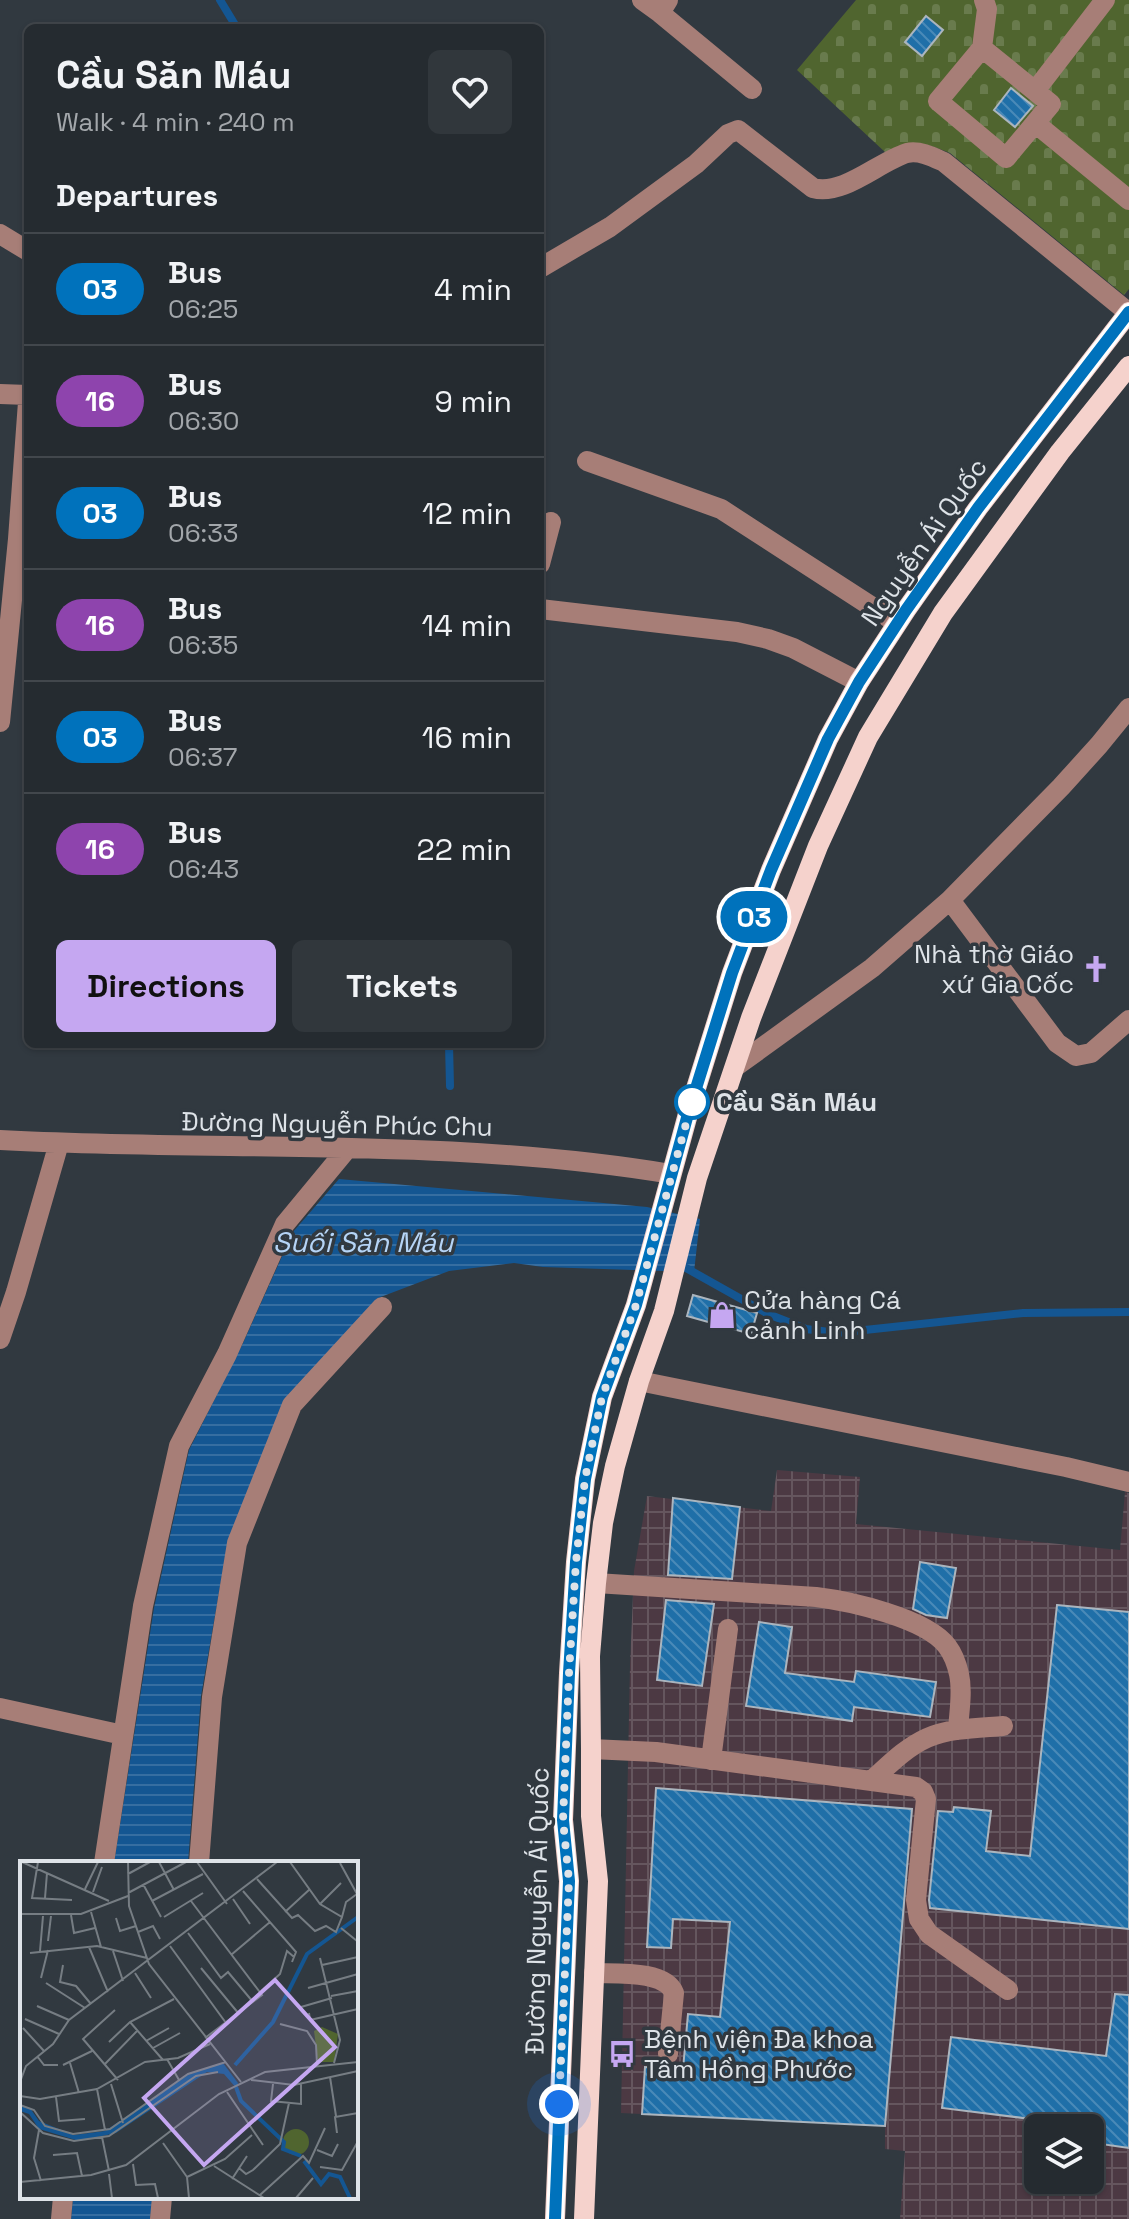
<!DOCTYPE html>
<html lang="en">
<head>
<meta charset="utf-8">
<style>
  :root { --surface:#252b30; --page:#31373c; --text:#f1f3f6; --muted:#a3a7ab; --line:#42474c; --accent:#c5a7f1 }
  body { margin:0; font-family:"Space Grotesk",sans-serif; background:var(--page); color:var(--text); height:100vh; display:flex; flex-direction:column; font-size:30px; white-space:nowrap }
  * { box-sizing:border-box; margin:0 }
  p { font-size:26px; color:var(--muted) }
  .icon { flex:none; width:44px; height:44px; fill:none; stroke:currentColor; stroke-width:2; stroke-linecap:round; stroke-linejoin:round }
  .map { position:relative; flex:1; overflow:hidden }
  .sheet { position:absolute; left:24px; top:24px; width:520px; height:1024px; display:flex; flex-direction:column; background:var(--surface); border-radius:12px; box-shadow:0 2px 6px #0004,0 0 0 2px var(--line) }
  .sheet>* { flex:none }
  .badge { padding:0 16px; border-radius:26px; font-size:28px; line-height:52px }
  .fabs { position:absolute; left:1024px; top:2114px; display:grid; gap:16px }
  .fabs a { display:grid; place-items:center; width:80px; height:80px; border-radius:12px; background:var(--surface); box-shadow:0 2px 6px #0004,0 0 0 2px var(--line); font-size:40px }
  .you { position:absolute; width:40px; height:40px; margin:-20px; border:6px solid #fff; border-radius:50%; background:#1a73e8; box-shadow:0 0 0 12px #1a73e833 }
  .map>.badge { position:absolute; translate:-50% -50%; box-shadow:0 0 0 4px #fff }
  h2 { padding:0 32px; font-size:30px; line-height:72px }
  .round { display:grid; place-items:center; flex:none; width:84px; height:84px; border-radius:12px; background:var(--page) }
  .headline { display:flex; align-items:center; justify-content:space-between; height:136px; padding:0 32px }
  h1 { font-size:38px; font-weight:700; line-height:60px }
  .primary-button { display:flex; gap:16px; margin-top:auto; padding:16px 32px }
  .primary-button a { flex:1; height:92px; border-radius:12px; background:var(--accent); color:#111; font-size:32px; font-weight:700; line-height:92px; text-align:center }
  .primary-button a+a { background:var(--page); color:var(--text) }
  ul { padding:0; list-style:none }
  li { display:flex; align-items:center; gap:24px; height:112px; padding:0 32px; border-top:2px solid var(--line) }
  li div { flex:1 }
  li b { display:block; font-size:30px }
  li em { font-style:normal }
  li .badge { min-width:88px; font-weight:700; text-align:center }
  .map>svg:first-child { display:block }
  .industrial { fill:url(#industrial-grid); fill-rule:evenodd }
  .cemetery { fill:url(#cemetery-stones) }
  .water { fill:url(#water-rules) }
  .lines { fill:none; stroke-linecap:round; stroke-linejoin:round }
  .stream { stroke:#145692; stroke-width:8 }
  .building { fill:url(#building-back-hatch); stroke:#abb5be; stroke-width:2 }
  .minor { stroke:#a77e77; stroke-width:20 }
  .major { stroke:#f5d2cc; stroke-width:20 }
  .line-casing { stroke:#fff; stroke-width:18 }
  .line { stroke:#0072bc; stroke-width:12 }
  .walk { stroke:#dee3e8; stroke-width:8; stroke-dasharray:0 14.4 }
  .stop-dot { fill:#fff; stroke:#0072bc; stroke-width:4 }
  .labels { text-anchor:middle; stroke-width:7; stroke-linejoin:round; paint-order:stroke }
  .street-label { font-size:26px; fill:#dee3e8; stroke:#313940 }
  .poi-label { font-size:26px; fill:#dee3e8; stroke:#313940; text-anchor:start }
  .stop-label { font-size:26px; font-weight:bold; fill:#dee3e8; stroke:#313940; text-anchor:start }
  .water-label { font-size:28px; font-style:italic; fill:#b5d4f6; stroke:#313940 }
  .inset-river { fill:none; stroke:#145692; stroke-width:4 }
  .inset-road { fill:none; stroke:#767d83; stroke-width:2 }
  .view { fill:#c5a7f1; fill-opacity:0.15; stroke:#c5a7f1; stroke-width:4 }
  .inset-edge { fill:none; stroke:#dee3e8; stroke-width:4 }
</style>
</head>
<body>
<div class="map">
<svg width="1129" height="2219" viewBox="0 0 1129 2219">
  <defs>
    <pattern id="industrial-grid" width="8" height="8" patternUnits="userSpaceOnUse" patternTransform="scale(2)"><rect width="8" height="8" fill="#4c3943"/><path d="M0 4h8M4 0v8" fill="none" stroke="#65565e"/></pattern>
    <pattern id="cemetery-stones" width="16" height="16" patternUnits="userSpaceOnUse" patternTransform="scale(2)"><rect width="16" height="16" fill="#50652f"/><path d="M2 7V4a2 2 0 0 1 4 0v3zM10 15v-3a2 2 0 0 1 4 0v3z" fill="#697b4d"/></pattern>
    <pattern id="water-rules" width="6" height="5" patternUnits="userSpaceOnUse" patternTransform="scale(2)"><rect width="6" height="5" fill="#145692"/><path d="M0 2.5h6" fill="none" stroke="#366ea1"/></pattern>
    <pattern id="building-back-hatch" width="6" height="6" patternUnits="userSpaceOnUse" patternTransform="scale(2)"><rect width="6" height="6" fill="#1f6fa8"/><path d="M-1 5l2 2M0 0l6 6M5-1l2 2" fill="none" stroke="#4a8ab8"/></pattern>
  </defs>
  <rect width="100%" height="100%" fill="#313940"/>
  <!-- industrial -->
  <path class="industrial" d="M777 1470 860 1477 856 1524 1120 1550 1125 1492 1129 1493V2219H900L905 2151 885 2149V2126L621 2113 630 1665 634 1571 647 1496 771 1511ZM1038 2128H1090V2180H1038Z"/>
  <!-- cemetery -->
  <path class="cemetery" d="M856 0H1129V289L1124 295 950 153C921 142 915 139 886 153L797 70Z"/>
  <!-- water -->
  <path class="water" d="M339 1179 647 1207 700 1219 694 1272 543 1267 514 1263 449 1271 378 1298 284 1401 228 1541 201 1696 188 1863H114L154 1608 189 1450 243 1343 293 1232Z
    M73 2197H153L150 2219H71Z"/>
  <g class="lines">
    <!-- stream -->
    <path class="stream" d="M220 0 237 28
      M449 1044 450 1086
      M686 1268 768 1314 806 1329 837 1333 1023 1313 1129 1312"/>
  </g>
  <!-- building -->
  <path class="building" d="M926 16 943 30 922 56 905 42Z
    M1011 88 1033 106 1015 127 994 110Z
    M693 1295 757 1313 751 1334 687 1316Z
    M673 1498 740 1507 732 1579 668 1575Z
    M920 1562 956 1568 947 1618 926 1615 913 1609Z
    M666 1600 714 1604 702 1686 657 1680Z
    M1057 1605 1129 1612V1929L930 1908 929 1900 938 1811 953 1812 954 1807 991 1811 986 1851 1030 1856Z
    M759 1622 792 1627 785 1673 854 1682 856 1671 936 1682 930 1717 854 1707 852 1721 746 1706Z
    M656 1788 912 1809 885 2126 642 2114 645 2067 683 2069 688 2014 720 2017 730 1922 673 1919 671 1948 647 1947Z
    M1115 1994 1129 1995V2148L1094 2143 1096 2127 942 2108 951 2037 1106 2056Z"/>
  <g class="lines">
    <!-- minor -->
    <path class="minor" d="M642 0 660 13 668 0
      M660 13 752 89
      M982 48 1051 104 1006 158 938 101Z
      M982 48 987 9 984 0
      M1035 91 1105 0
      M1035 123 1129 200
      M0 234 28 251
      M540 268 610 227 696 164 728 134 738 130 813 188C844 196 878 162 907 153 919 150 933 157 944 162L1129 313
      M0 394 28 395
      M587 461 721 509 897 623
      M540 564 551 522
      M540 609 737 632 768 639 793 648 859 682
      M0 722 18 539 28 402
      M950 900 1057 1043 1076 1056 1091 1053 1129 1020
      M735 1067 872 968 950 900 1061 787 1099 745 1129 708
      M0 1140C224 1152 450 1137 671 1174
      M0 1339 16 1292 59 1143
      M639 1381 1066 1467 1129 1482
      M596 1583 816 1597C849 1601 926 1618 947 1646 953 1654 957 1665 959 1674 963 1692 959 1712 958 1730
      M0 1708 123 1735
      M591 1749 656 1752 916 1787 923 1792 926 1799 916 1900 919 1919 929 1934 1008 1990
      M711 1760 728 1629
      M871 1781C889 1765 905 1748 927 1738 950 1728 979 1728 1003 1726
      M104 1863 143 1606 179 1446 227 1354 285 1224 347 1149
      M199 1863 212 1697 237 1543 292 1405 382 1307
      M594 1973C616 1974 665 1970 674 1993L668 2054
      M61 2219 63 2197
      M160 2219 162 2197"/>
    <!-- major -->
    <path class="major" d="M555 2219 569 1881 563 1820 569 1673 576 1562 585 1479 602 1397 636 1305 688 1114 732 973 771 870 828 739 859 682 906 610 978 508 1129 312
      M584 2219 598 1881 591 1816V1749L590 1656 596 1583 603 1523 615 1466 639 1381 664 1311 697 1178 751 1018 818 846 868 737 943 613 1060 452 1129 366"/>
  </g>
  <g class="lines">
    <!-- line casing -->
    <g class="line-casing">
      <path id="line" d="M555 2219 569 1881 563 1820 569 1673 576 1562 585 1479 602 1397 636 1305 688 1114 732 973 771 870 828 739 859 682 906 610 978 508 1129 312"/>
    </g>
    <!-- line -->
    <use href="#line" class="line"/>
    <!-- walk -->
    <path class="walk" d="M559 2104 569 1881 563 1820 569 1673 576 1562 585 1479 602 1397 636 1305 692 1102"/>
  </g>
  <!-- icons -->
  <defs>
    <g id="church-bare" transform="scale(2.16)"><path d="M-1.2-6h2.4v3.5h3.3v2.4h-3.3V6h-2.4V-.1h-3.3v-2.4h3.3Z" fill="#c5a7f1" stroke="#313940" stroke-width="2.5" paint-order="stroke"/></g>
    <g id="shop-bare" transform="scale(2.16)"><path d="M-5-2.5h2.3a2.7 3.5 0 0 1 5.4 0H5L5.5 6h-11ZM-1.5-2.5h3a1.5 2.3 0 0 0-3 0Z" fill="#c5a7f1" stroke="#313940" stroke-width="2.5" paint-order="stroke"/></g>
    <g id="bus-bare" transform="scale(2.16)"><path d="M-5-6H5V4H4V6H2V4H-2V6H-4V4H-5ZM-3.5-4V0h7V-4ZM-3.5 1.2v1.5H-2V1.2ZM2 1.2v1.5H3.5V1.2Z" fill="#c5a7f1" stroke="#313940" stroke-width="2.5" paint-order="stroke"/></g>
  </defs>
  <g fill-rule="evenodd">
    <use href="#church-bare" x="1096" y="969"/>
    <use href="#shop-bare" x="722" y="1315"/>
    <use href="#bus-bare" x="622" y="2054"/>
  </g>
  <!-- markers -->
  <circle class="stop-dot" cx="692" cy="1102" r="16"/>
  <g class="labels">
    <!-- street labels -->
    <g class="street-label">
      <text transform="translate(924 542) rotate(-55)" y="9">Nguyễn Ái Quốc</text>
      <text transform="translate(337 1124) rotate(1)" y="9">Đường Nguyễn Phúc Chu</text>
      <text transform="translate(537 1911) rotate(-89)" y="9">Đường Nguyễn Ái Quốc</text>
    </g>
    <!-- poi labels -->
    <g class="poi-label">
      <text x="1074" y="963" text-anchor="end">Nhà thờ Giáo<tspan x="1074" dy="30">xứ Gia Cốc</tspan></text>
      <text x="744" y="1309">Cửa hàng Cá<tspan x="744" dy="30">cảnh Linh</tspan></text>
      <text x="644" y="2048">Bệnh viện Đa khoa<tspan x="644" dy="30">Tâm Hồng Phước</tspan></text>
    </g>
    <!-- stop labels -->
    <g class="stop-label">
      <text x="716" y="1111">Cầu Săn Máu</text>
    </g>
    <!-- water labels -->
    <g class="water-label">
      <text x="363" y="1252">Suối Săn Máu</text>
    </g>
  </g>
  <!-- overview -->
  <g transform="translate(20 1861)">
    <rect width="338" height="338" fill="#313940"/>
    <path d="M302 166 318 173 314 201H298L294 170ZM263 281a13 13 0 1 1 26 0a13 13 0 1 1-26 0Z" fill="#50652f"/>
    <path d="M203 202 218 222 217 228 204 213 187 211 96 272 59 280 19 268 9 253 0 250V245L10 247 19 260 54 274 85 270 168 214Z" fill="#145692"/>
    <path class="inset-river" d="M215 204 253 161 287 93 338 56M216 226 221 240 264 281 263 288 281 295M284 300 301 323 309 313 320 316 330 337"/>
    <path class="inset-road" d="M2 1 89 40M18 1 12 37 52 39M108 1 109 45 129 103 221 221M139 1 154 29M177 1 207 43M270 1 300 43 322 56 326 41 337 33 320 2M108 13 130 1M237 18 272 57 278 54 295 70 306 65 316 71 322 56M123 23 141 56M65 28 78 1M223 30 276 91 272 101M73 31 82 6M108 32 166 1M25 37 27 12M213 38 230 63M132 40 183 13M171 40 242 134 185 177M300 43 321 22M71 51 81 86M265 51 290 28M0 53H61L108 35M51 54 54 72 75 67M144 56 183 32M96 57 100 70 116 65M321 67 337 80 338 88M118 71 133 65 140 78M168 72 201 117 208 111 233 141M28 80 31 55M150 85 206 162M69 86 88 131M20 90 23 55M93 90 103 120M10 92 77 85 127 97M211 94 250 61M300 97 320 179 314 202M43 104 40 121 56 125 71 143M302 104 338 96M181 107 219 153M115 112 131 137M21 117 28 89M26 122 65 147M288 127 338 113M241 130 260 113 267 90 274 96M311 135 338 130M17 145 49 159M281 146 312 137M95 149 63 178 98 219M289 152 290 159 338 148M5 158 39 173M110 161 143 199M260 163 287 170 296 184 297 203M3 167 24 190M126 180 149 167M89 181 110 161 154 138M133 187 160 172M17 195 24 204H38M147 198 159 219M50 202 59 232M43 204 72 190M84 204 117 170M310 216 316 255M231 219 274 224 338 210M0 221 6 205 33 183 49 159 257 1M91 223 103 262M253 223 251 240 281 243V223M77 228 85 269M207 231 243 284M0 235 20 238 77 228 125 201 158 197 190 183M36 236 39 260 65 258M0 244 14 249 25 265 53 273 90 268 168 213 206 201M0 251 23 272 54 280 89 275 176 215 198 211M19 269 14 297 21 320M317 272 315 256 338 252M82 276 89 310M143 282 167 316 169 337M297 289 312 295 318 283M33 294 57 292 62 315M113 303 116 324 135 323 138 337M194 305 244 337M300 306 322 309 337 282 338 266M219 307 226 313 233 309 260 283 269 242M89 313 92 337M167 316 205 298 232 274M212 318 227 295M0 321 71 314 106 304 199 233 245 211 338 201M240 334 283 295 289 302 305 267M276 337 293 317"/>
    <path class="view" d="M255 119 315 186 184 304 124 237Z"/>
    <rect width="338" height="338" class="inset-edge"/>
  </g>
</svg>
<div class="fabs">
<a><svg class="icon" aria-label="layers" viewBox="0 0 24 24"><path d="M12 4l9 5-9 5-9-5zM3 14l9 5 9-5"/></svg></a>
</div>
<div class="you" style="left:559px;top:2104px"></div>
<b class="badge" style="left:754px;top:917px;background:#0072bc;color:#fff">03</b>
<section class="sheet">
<div class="headline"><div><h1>Cầu Săn Máu</h1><p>Walk · 4 min · 240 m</p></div><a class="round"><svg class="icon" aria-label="heart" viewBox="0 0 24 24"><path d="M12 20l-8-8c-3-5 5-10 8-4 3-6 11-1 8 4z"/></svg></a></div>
<h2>Departures</h2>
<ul>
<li><span class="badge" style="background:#0072bc;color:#fff">03</span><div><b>Bus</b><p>06:25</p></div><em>4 min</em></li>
<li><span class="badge" style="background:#8e44ad;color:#fff">16</span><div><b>Bus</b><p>06:30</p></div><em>9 min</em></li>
<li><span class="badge" style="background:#0072bc;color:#fff">03</span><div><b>Bus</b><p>06:33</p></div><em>12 min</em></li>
<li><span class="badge" style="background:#8e44ad;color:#fff">16</span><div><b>Bus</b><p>06:35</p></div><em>14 min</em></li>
<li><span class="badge" style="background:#0072bc;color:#fff">03</span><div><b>Bus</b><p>06:37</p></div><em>16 min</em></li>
<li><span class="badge" style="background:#8e44ad;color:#fff">16</span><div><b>Bus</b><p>06:43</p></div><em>22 min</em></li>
</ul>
<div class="primary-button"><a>Directions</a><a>Tickets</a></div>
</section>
</div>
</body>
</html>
